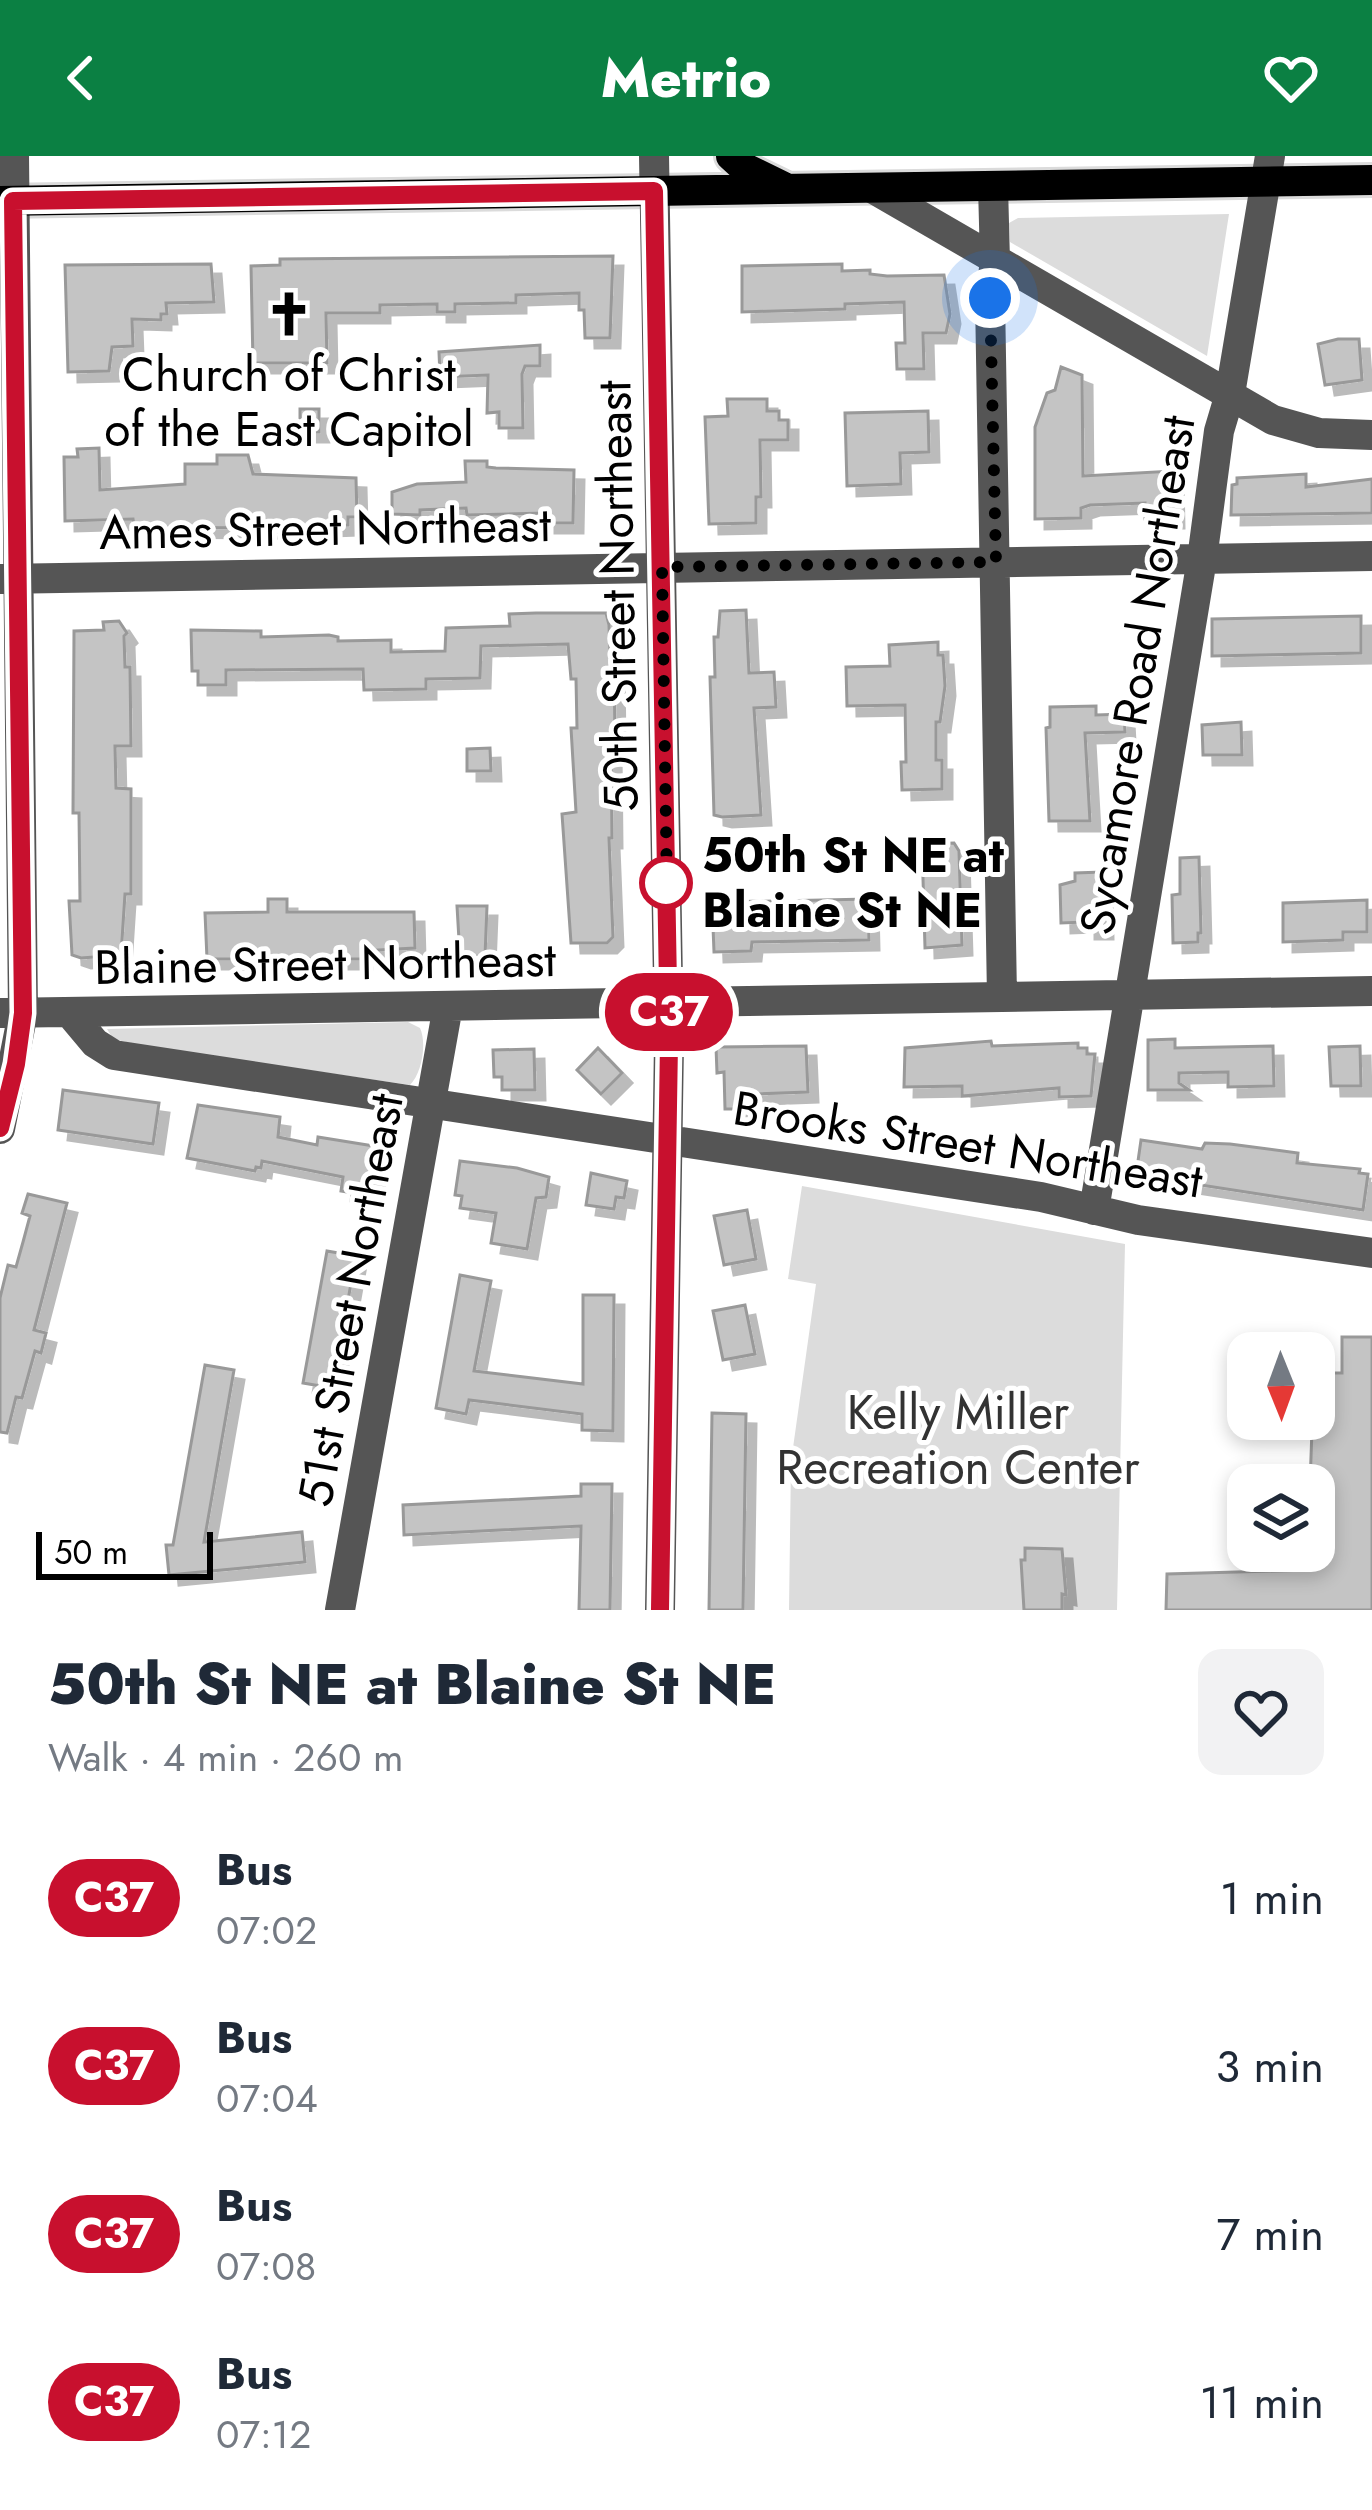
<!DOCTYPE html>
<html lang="en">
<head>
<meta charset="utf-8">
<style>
  :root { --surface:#fff; --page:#f2f2f3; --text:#1f2937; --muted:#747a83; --accent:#0b8043 }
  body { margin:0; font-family:Jost,sans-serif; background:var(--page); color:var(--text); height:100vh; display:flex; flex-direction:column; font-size:45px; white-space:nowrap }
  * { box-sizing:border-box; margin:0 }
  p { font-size:39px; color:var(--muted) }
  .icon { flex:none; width:66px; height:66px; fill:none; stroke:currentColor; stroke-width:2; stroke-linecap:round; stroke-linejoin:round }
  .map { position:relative; height:1454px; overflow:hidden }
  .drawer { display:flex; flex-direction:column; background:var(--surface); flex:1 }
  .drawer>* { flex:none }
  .badge { padding:0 24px; border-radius:39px; font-size:42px; line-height:78px }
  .needle { width:78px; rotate:179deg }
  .buttons { position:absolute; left:1227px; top:1176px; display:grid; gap:24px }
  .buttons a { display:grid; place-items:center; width:108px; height:108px; border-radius:24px; background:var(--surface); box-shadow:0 6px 18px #0003; font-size:60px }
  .scale { position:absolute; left:36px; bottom:30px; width:177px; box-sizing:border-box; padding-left:12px; border:6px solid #000; border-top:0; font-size:33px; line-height:42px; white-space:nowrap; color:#000; -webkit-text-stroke:9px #fff; paint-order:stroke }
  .you { position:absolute; width:60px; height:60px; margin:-30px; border:9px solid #fff; border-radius:50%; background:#1a73e8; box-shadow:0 0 0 18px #1a73e833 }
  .map>.badge { position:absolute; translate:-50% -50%; box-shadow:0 0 0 6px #fff }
  .round { display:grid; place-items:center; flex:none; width:126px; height:126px; border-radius:24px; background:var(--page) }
  .summary { display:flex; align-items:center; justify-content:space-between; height:204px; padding:0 48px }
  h1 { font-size:57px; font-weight:800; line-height:90px }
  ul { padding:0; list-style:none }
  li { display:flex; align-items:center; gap:36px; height:168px; padding:0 48px }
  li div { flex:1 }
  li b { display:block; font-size:45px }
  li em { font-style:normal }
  li .badge { min-width:132px; font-weight:700; text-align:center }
  header { display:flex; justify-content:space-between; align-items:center; height:156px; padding:0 48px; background:var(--accent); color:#fff; font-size:54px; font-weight:800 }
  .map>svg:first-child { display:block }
  .park { fill:#dcdcdc }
  .building { fill:#c4c4c4; stroke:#999; stroke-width:3; filter:url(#shadow) }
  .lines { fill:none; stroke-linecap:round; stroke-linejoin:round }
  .major-casing { stroke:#dbdbdb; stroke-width:36 }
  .minor { stroke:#555; stroke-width:30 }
  .major { stroke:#000; stroke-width:30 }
  .line-casing { stroke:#fff; stroke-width:27 }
  .line { stroke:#c8102e; stroke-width:18 }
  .walk { stroke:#000; stroke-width:12; stroke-dasharray:0 21.6 }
  .stop-dot { fill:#fff; stroke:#c8102e; stroke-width:6 }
  .labels { text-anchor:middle; stroke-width:10; stroke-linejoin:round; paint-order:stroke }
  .poi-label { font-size:48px; fill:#000; stroke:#fff }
  .street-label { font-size:48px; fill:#000; stroke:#fff }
  .stop-label { font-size:48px; font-weight:bold; fill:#000; stroke:#fff; text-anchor:start }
  .park-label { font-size:48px; fill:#333; stroke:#fff }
</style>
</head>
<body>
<header><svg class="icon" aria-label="back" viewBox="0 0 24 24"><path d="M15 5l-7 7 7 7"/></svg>Metrio<svg class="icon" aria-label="heart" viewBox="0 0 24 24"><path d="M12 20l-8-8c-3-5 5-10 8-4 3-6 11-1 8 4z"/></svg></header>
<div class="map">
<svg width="1372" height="1454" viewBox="0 0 1372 1454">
  <defs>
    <filter id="shadow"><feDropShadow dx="10" dy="10" stdDeviation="0" flood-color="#0004"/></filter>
  </defs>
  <rect width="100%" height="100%" fill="#fff"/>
  <!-- park -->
  <path class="park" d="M1229 58 1207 200 1010 86 1009 67 1018 62Z
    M408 866 420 872C427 887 422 917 410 929L148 891 113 883 107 873Z
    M802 1030 1125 1088 1117 1454H789L791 1306 816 1128 788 1123Z"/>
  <!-- building -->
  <path class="building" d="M613 100 610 182H585L584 154H579V137L516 139V147L455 148V156H437V148L380 149V157H326L327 207H253L251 110 280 109V103Z
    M211 108 214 146 166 147 167 158H161V164L132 163 133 190 112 191 109 215 68 216 65 109Z
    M842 108V115L870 114V118L887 120 944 119 950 158 946 177H923L924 213H897L896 187H905L904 146 845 148V153L742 156V110Z
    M1338 183H1359L1362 224 1325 229 1318 188Z
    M540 189V210H525L522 218 523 272H499V256L487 257 488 219 440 221 439 196Z
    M1061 211 1082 219 1083 320 1173 315 1174 362 1145 363V347L1090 349 1081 352V362L1035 363V271L1047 237 1055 234Z
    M727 243H767V255H779V264H788V284H760L761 341H756V367L709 368 705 261 728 260Z
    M300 253H319V276H300Z
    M928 255 929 296 900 297 901 328 847 330 845 257Z
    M99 292 100 334 185 328V308H217V299H248L253 318 356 322 357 361H348V369L266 372 134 371 133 363 65 365 64 301H78L77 293Z
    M465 305H487V311L496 312 574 314 573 367H545V357L467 359 466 352 420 354V359L392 358V336L417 328 466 326Z
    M1306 318V331L1372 323V357L1231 359 1232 329 1237 328V322Z
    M746 454 749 517 774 516 776 551 754 552 761 659 722 661 714 659 710 521H715L714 481H718L720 455Z
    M536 457H606L609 469 610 498H614L615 586 611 587 612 682H609L613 781 607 787H571L562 658 576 656 571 572H577L576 523H571L568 488 481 490 480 522 426 523V533L364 534 363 513 226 514V529H198V515H192L191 474 261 475V481L329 479 338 481V485L391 484V496L445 495 446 472 510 470 509 458Z
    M1361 460V497L1212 500V463Z
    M119 465 127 477 124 480 125 511H130L131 590H115L116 632 131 633V738H125L121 799 81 802 72 799 69 745H80L79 657H73L74 475 104 474 103 466Z
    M938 486V499H943L945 530 940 566H936V604H942V633L902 634 901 606H906L905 549 847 550 846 511 890 510 889 489Z
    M1096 550V559L1124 558 1125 576 1085 577 1090 665H1049L1046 572 1050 571V551Z
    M1241 566 1242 599H1203L1202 569Z
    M490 592 491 615H467V593Z
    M954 687 959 695 962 789 925 792 922 688Z
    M1199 701 1201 777H1198V786L1173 787 1172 739 1180 738V702Z
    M1102 716 1103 773H1085V766L1061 767 1060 729 1075 725V717Z
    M268 743H287V756H414L415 792 362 795V803H207L205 757 268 756Z
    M868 743 869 784 752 786 751 795 714 796 713 771 722 770 721 746Z
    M1367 744V776H1343V784L1283 786V747Z
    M457 750H487L485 800 460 801Z
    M1175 883V892L1273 890 1274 930 1228 931V916L1179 917V927L1189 934H1148V884Z
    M991 885 992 890 1078 887V892H1087V898H1095L1091 940 1059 941V932L962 940V930L904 931 905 892Z
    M806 890 808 936 755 938 756 953H725L724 916 717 917 716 891Z
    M1360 890 1361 930H1331L1329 891Z
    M598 892 622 917 601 938 577 914Z
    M534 893 535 934H502V921H494L493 894Z
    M63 934 159 947 153 988 58 974Z
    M198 949 280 961 278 981 317 989 318 981 380 991 371 1040 341 1035 343 1021 262 1005 261 1012 256 1011 255 1015 187 1002Z
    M1141 984 1202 993 1205 987 1230 988 1298 997 1297 1007 1360 1013 1359 1017 1368 1018 1363 1054 1136 1019Z
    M460 1005 517 1012 549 1021 546 1041 536 1042 527 1093 491 1087 496 1057 460 1052 462 1040 455 1039Z
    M591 1017 627 1025 624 1042 616 1041 614 1053 586 1049Z
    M28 1038 67 1047 34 1174 46 1177 41 1197 35 1195 22 1242 16 1241 7 1277 0 1276V1142L8 1109 16 1111 23 1086 30 1060 22 1057Z
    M747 1054 756 1103 724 1109 714 1060Z
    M327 1095 356 1100 332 1232 303 1227Z
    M460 1119 491 1125 474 1215 583 1228V1139H614L613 1275 582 1274V1258L469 1244 466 1258 436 1252Z
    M745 1149 755 1198 723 1204 713 1155Z
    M1342 1181H1372V1454H1166L1167 1418 1309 1414V1395H1314V1329H1310L1314 1217H1342Z
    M205 1209 234 1214 204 1386 302 1376 305 1406 169 1419 166 1389H173Z
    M712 1257 746 1258 743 1454H709Z
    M581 1328H612L610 1454H579L581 1370 404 1379 403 1349 581 1340Z
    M1025 1392 1062 1393 1066 1439 1062 1438V1454H1024L1021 1404H1025Z"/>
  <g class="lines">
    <!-- major casing -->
    <g class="major-casing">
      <path id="major" d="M731 0 743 11 782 30
        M0 45 1372 24"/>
    </g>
    <!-- minor -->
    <path class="minor" d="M654 0 669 887 660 1454
      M993 30 995 105 990 142 1002 841
      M872 32 1273 264 1319 277 1372 279
      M0 423 1372 400
      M69 856 95 887 114 899 1041 1041 1138 1064 1372 1097
      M0 857 1372 835
      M0 973 23 857 14 0
      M1094 1054 1202 403 1219 275 1230 238 1270 0
      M340 1454 448 850"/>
    <!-- major -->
    <use href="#major" class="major"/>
  </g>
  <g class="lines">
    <!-- line casing -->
    <g class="line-casing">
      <path id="line" d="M0 972 16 908 23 857 13 45 654 35 669 887 660 1454"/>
    </g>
    <!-- line -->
    <use href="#line" class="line"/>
    <!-- walk -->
    <path class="walk" d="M666 727 667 734 662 411 996 406 990 142"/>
  </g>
  <!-- icons -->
  <defs>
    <g id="church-bare" transform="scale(3.6)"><path d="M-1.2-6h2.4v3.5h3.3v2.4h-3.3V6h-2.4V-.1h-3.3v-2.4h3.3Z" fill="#000" stroke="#fff" stroke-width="2.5" paint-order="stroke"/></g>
  </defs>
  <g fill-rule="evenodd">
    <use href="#church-bare" x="289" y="158"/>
  </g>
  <!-- markers -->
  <circle class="stop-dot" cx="666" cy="727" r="24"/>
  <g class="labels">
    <!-- poi labels -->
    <g class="poi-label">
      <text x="289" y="235">Church of Christ<tspan x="289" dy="55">of the East Capitol</tspan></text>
    </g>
    <!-- street labels -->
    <g class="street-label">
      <text transform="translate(325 372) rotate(-1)" y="17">Ames Street Northeast</text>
      <text transform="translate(617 440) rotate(-91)" y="17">50th Street Northeast</text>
      <text transform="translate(1137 519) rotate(-81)" y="17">Sycamore Road Northeast</text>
      <text transform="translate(325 807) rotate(-1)" y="17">Blaine Street Northeast</text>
      <text transform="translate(968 988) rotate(9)" y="17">Brooks Street Northeast</text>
      <text transform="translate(350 1144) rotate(-80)" y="17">51st Street Northeast</text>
    </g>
    <!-- stop labels -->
    <g class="stop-label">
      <text x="702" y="716">50th St NE at<tspan x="702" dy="55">Blaine St NE</tspan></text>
    </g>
    <!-- park labels -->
    <g class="park-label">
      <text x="958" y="1273">Kelly Miller<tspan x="958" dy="55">Recreation Center</tspan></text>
    </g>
  </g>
</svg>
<div class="buttons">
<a><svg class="needle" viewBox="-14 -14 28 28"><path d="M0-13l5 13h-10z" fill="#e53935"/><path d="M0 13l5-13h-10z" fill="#747a83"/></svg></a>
<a><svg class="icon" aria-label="layers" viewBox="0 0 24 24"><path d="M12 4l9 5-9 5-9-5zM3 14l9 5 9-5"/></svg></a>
</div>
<div class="scale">50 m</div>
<div class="you" style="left:990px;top:142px"></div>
<b class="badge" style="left:669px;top:856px;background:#c8102e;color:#fff">C37</b>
</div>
<section class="drawer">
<div class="summary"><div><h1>50th St NE at Blaine St NE</h1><p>Walk · 4 min · 260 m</p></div><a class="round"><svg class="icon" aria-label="heart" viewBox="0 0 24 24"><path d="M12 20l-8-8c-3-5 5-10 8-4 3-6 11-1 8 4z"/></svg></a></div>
<ul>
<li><span class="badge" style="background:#c8102e;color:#fff">C37</span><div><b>Bus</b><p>07:02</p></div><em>1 min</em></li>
<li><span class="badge" style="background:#c8102e;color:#fff">C37</span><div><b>Bus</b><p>07:04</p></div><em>3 min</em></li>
<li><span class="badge" style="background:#c8102e;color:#fff">C37</span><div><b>Bus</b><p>07:08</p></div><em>7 min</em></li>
<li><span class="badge" style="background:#c8102e;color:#fff">C37</span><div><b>Bus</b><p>07:12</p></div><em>11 min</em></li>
</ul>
</section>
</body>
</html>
